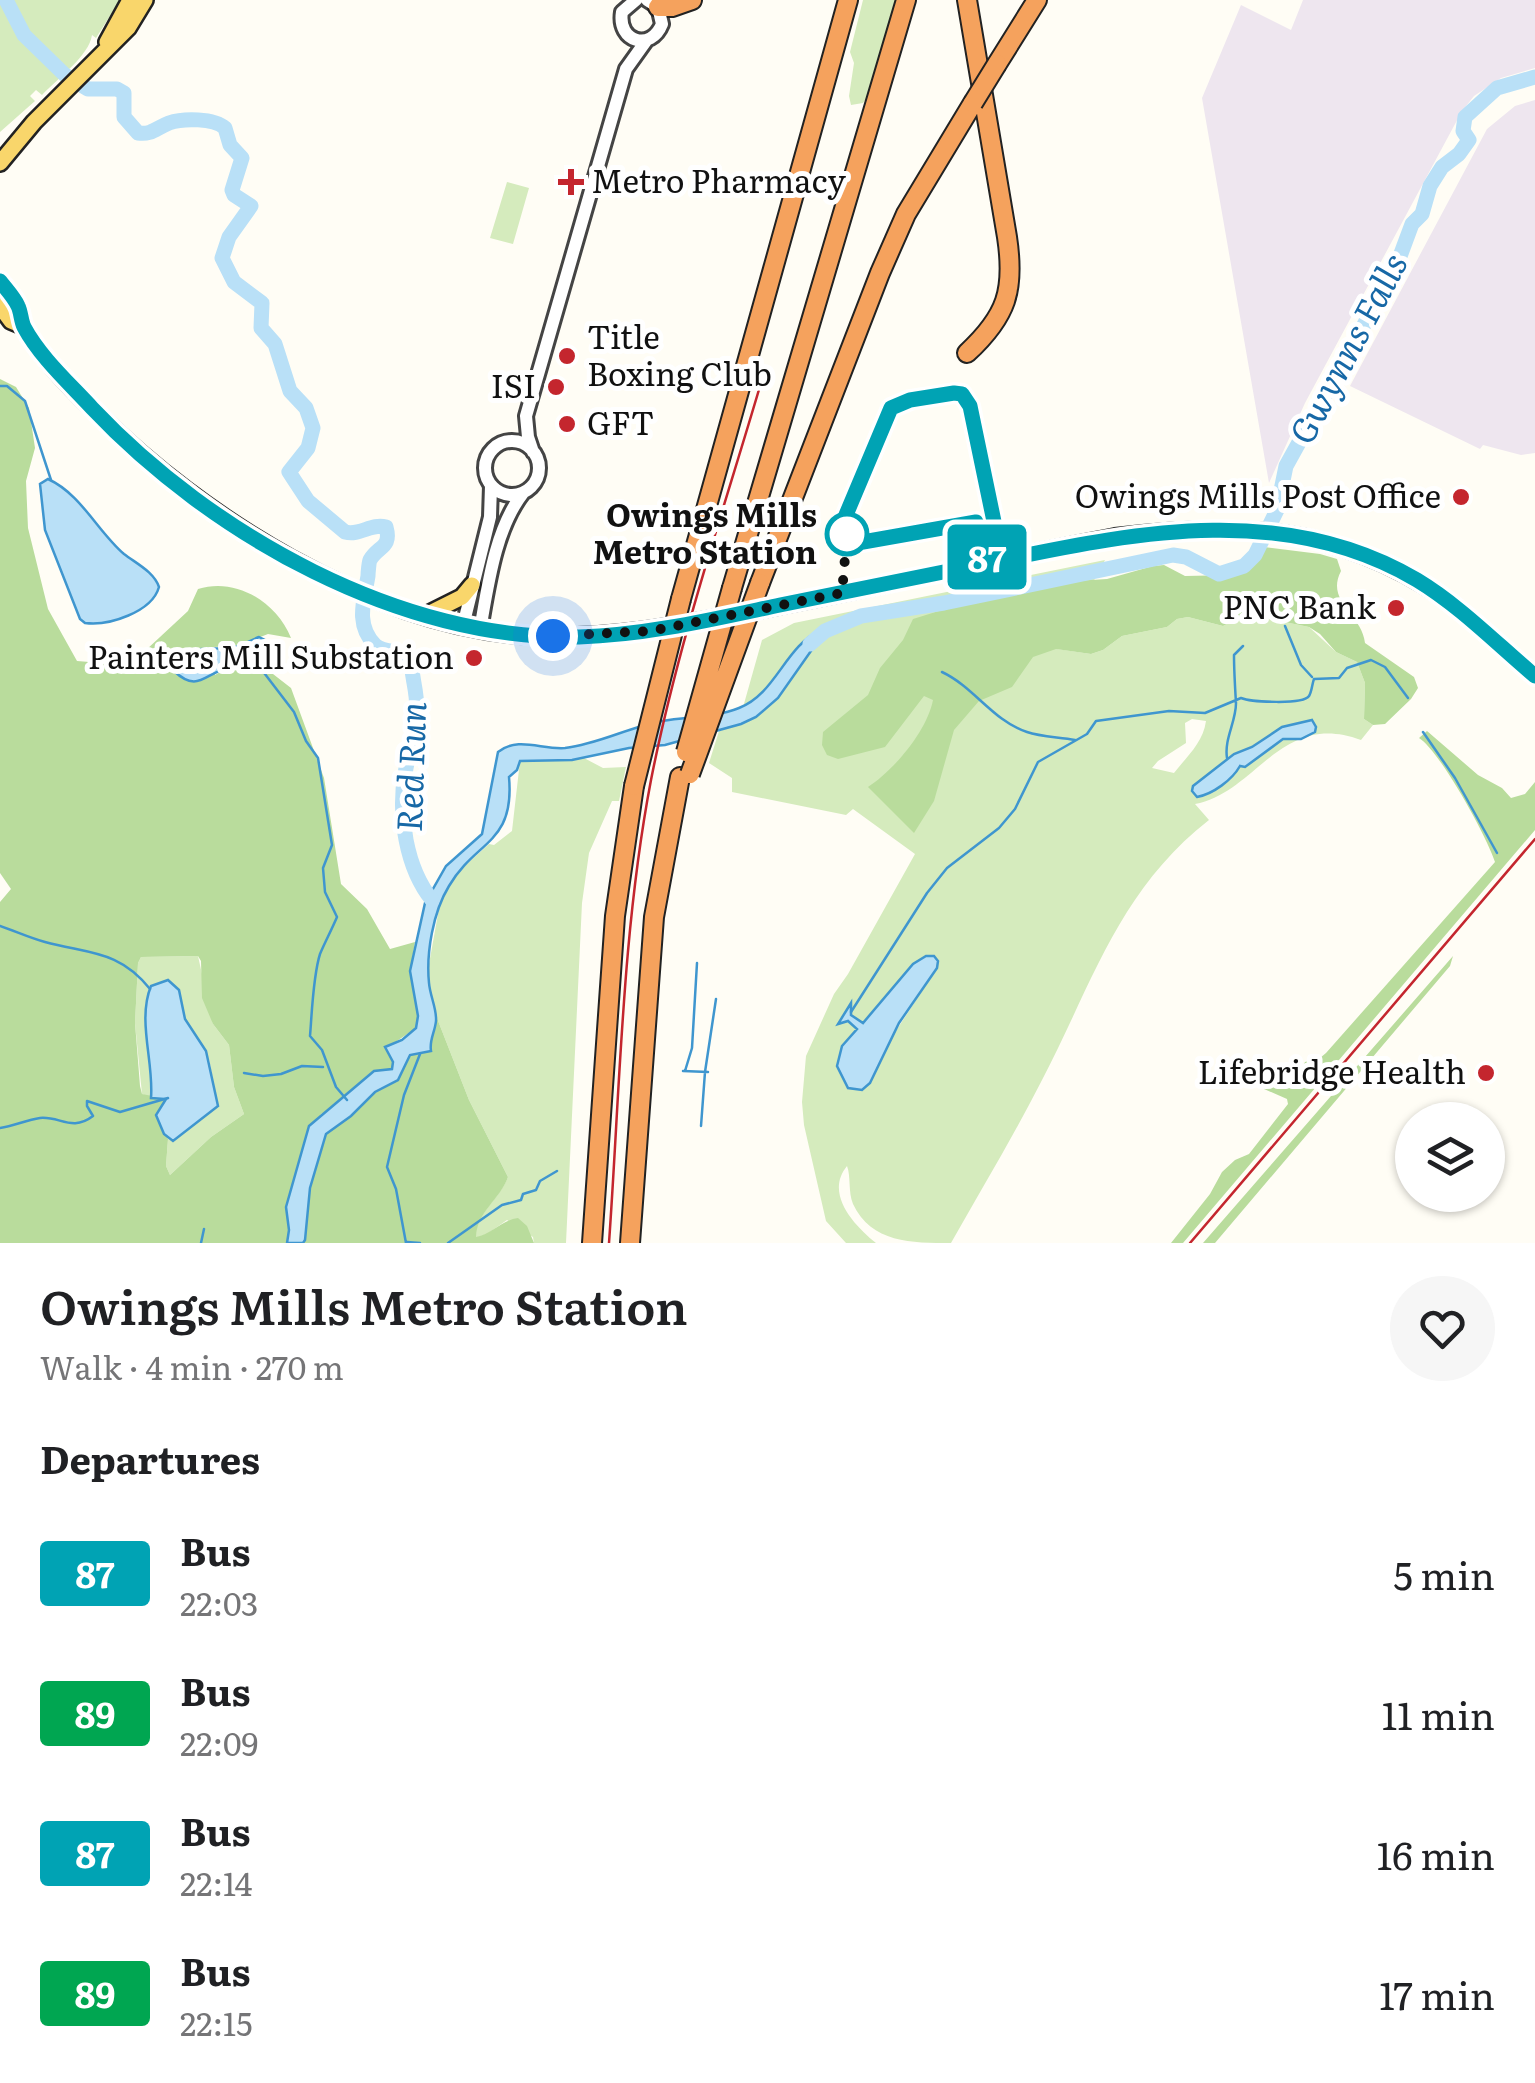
<!DOCTYPE html>
<html lang="en">
<head>
<meta charset="utf-8">
<style>
  :root { --surface:#fff; --page:#f6f6f6; --text:#202124; --muted:#757577 }
  body { margin:0; font-family:Literata,serif; background:var(--page); color:var(--text); height:100vh; display:flex; flex-direction:column; font-size:38px; white-space:nowrap }
  * { box-sizing:border-box; margin:0 }
  p { font-size:32px; color:var(--muted) }
  .icon { flex:none; width:55px; height:55px; fill:none; stroke:currentColor; stroke-width:2; stroke-linecap:round; stroke-linejoin:round }
  .map { position:relative; height:1243px; overflow:hidden }
  .panel { display:flex; flex-direction:column; background:var(--surface); flex:1 }
  .panel>* { flex:none }
  .badge { padding:0 20px; border-radius:8px; font-size:35px; line-height:65px }
  .controls { position:absolute; left:1395px; top:1102px; display:grid; gap:20px }
  .controls a { display:grid; place-items:center; width:110px; height:110px; border-radius:50%; background:var(--surface); box-shadow:0 2px 8px #0004; font-size:50px }
  .you { position:absolute; width:50px; height:50px; margin:-25px; border:8px solid #fff; border-radius:50%; background:#1a73e8; box-shadow:0 0 0 15px #1a73e833 }
  .map>.badge { position:absolute; translate:-50% -50%; box-shadow:0 0 0 5px #fff }
  h2 { padding:0 40px; font-size:38px; line-height:90px }
  .round { display:grid; place-items:center; flex:none; width:105px; height:105px; border-radius:52px; background:var(--page) }
  .overview { display:flex; align-items:center; justify-content:space-between; height:170px; padding:0 40px }
  h1 { font-size:48px; font-weight:600; line-height:75px }
  ul { padding:0; list-style:none }
  li { display:flex; align-items:center; gap:30px; height:140px; padding:0 40px }
  li div { flex:1 }
  li b { display:block; font-size:38px }
  li em { font-style:normal }
  li .badge { min-width:110px; font-weight:700; text-align:center }
  .map>svg:first-child { display:block }
  .industrial { fill:#eee6ef }
  .green { fill:#d5ebbd; fill-rule:evenodd }
  .forest { fill:#b9dc9c; fill-rule:evenodd }
  .water { fill:#b9e0f7; stroke:#3f96cf; stroke-width:2.5 }
  .lines { fill:none; stroke-linecap:round; stroke-linejoin:round }
  .stream { stroke:#3f96cf; stroke-width:2.5 }
  .river { stroke:#b9e0f7; stroke-width:15 }
  .minor-casing { stroke:#444; stroke-width:18 }
  .major-casing { stroke:#222; stroke-width:20 }
  .highway-casing { stroke:#222; stroke-width:22 }
  .minor { stroke:#fff; stroke-width:12 }
  .major { stroke:#f9d66b; stroke-width:15 }
  .highway { stroke:#f5a25d; stroke-width:18 }
  .rail { stroke:#c4262e; stroke-width:2.5 }
  .highway-bridge-casing { stroke:#222; stroke-width:22; stroke-linecap:butt }
  .highway-bridge { stroke:#f5a25d; stroke-width:18 }
  .line-casing { stroke:#fff; stroke-width:22 }
  .line { stroke:#00a3b4; stroke-width:15 }
  .walk { stroke:#111; stroke-width:10; stroke-dasharray:0 18 }
  .poi-dot { fill:#c4262e; stroke:#fff; stroke-width:4 }
  .stop-dot { fill:#fff; stroke:#00a3b4; stroke-width:5 }
  .labels { text-anchor:middle; stroke-width:10; stroke-linejoin:round; paint-order:stroke }
  .poi-label { font-size:32px; fill:#111; stroke:#fff; text-anchor:end }
  .stop-label { font-size:32px; font-weight:bold; fill:#111; stroke:#fff; text-anchor:end }
  .water-label { font-size:35px; font-style:italic; fill:#1768a6; stroke:#fff }
</style>
</head>
<body>
<div class="map">
<svg width="1535" height="1243" viewBox="0 0 1535 1243">
  <rect width="100%" height="100%" fill="#fffdf5"/>
  <!-- industrial -->
  <path class="industrial" d="M1303 0H1535V68L1501 78 1474 96 1462 111 1305 403 1269 483 1202 98 1241 5 1291 30Z
    M1535 100V453L1521 455 1483 445 1480 449 1350 386 1487 129 1515 106Z"/>
  <!-- green -->
  <path class="green" d="M0 0H120L96 38 92 35C89 56 58 78 42 95L36 90 30 96 35 101 0 132Z
    M863 0H898L870 94 863 103 851 105 849 96 854 63 850 52Z
    M507 182 529 188 513 244 490 238Z
    M1105 560 1057 649 1091 654 1103 650 1122 636 1167 627 1177 619 1188 617 1223 626 1246 614 1309 627 1336 652 1357 662 1365 683 1364 719 1373 725 1361 740C1281 710 1256 793 1195 804L1209 820C1118 891 1092 985 1041 1082 1013 1137 981 1190 951 1243 912 1243 871 1243 853 1204 848 1192 851 1176 847 1166 824 1194 855 1226 876 1243H846L826 1221 804 1125 802 1102 806 1056 834 994 848 974 915 854 853 809 846 815 732 792V778L709 763 719 731 738 725 762 640 794 623ZM1192 719 1206 721C1203 743 1187 756 1174 773L1152 768 1158 761 1186 743 1185 723ZM1311 720 1245 767 1240 766 1227 781 1205 795 1215 769 1234 754ZM913 964 937 968 888 1043 842 1046 857 1030 851 1023H862Z
    M584 758 603 768 626 767 619 801H612L589 853 582 903 566 1243H534L533 1237 507 1220 487 1234 475 1238C477 1211 499 1200 508 1177L469 1100 435 1013 429 985V964L440 903 458 872 489 844 494 845 512 831 520 761Z
    M198 956 213 1024 229 1045 234 1087 244 1114 211 1137 170 1175 166 1166 168 1139 174 1141 218 1106 209 1059 185 1019 179 990 148 993C139 1025 154 1064 151 1098L142 1094 135 1023 138 963 141 957Z"/>
  <!-- forest -->
  <path class="forest" d="M0 379 16 387 29 408 35 448 26 481 28 528 48 609 77 661 102 663 123 653 146 650 188 611 198 589C235 577 276 601 291 638L268 634 238 646 213 647 215 675 227 668 264 667 291 688 324 778 341 884 367 909 390 949 415 942 410 971 418 1016 416 1028 394 1043 392 1069 374 1072 333 1109 321 1114 286 1207 289 1230 287 1243H0V902L11 889 0 873ZM198 956 201 961 202 998 213 1024 229 1045 234 1087 244 1114 211 1137 170 1175 166 1166 168 1139 156 1115 167 1099 142 1094 140 1086 135 1023 138 963 141 957Z
    M1264 547 1320 554 1337 559 1341 571C1325 602 1362 614 1365 643L1414 677 1418 688 1411 699 1385 724 1373 725 1364 719 1365 683 1357 662 1336 652 1320 634 1309 627 1246 614 1223 626 1188 617 1177 619 1167 627 1122 636 1103 650 1091 654 1056 649 1033 657 1012 687 979 701 954 730 934 801 914 833 868 787C894 770 927 731 933 700L924 696 885 747 838 759 827 755 822 745 823 732 868 695 880 668 903 640 913 619 981 598 1003 596 1030 584 1107 579 1153 566 1164 565 1185 576 1232 575 1244 572Z
    M1427 731 1478 775 1502 788 1511 798 1525 794 1535 782V830L1183 1243H1171L1210 1194 1222 1172 1235 1160 1249 1154 1288 1104 1287 1099 1264 1089 1265 1082 1278 1076 1288 1080 1298 1075 1305 1062 1320 1058 1326 1053 1495 862C1487 837 1440 751 1419 738Z
    M1453 956 1450 966 1215 1243H1203Z
    M435 1013 469 1100 508 1177C500 1200 477 1211 476 1237 492 1234 502 1220 518 1218L527 1226 534 1243H303L310 1188 326 1134 351 1116 375 1092 398 1080 410 1055 429 1046Z"/>
  <!-- water -->
  <path class="water" d="M48 479C81 494 98 532 124 554 137 564 154 572 159 587 152 612 109 626 85 623L80 619 45 530 40 484Z
    M821 630 825 631 778 698 756 717 741 724 665 745 629 748 572 760 520 761 517 770 509 777C515 844 476 840 449 886 433 912 426 953 429 983 430 996 437 1009 436 1021 435 1032 429 1040 431 1051L410 1055 398 1080 375 1092 351 1116 326 1134 310 1188 305 1240 303 1243H287L289 1230 286 1207 309 1126 374 1071 392 1069 393 1062 385 1047 402 1040 416 1028 418 1016 410 971 425 903 446 866 482 834 498 752C518 736 542 750 565 748 599 744 629 727 662 721 688 716 714 718 739 708 776 694 785 646 821 630Z
    M259 637 271 643C254 676 251 661 225 669 205 674 197 693 174 671 180 643 207 650 228 648 239 648 249 641 259 637Z
    M1312 720 1316 727 1315 732 1301 739H1283L1245 767 1240 766C1232 780 1213 794 1197 797L1192 791 1193 786 1234 754 1252 747 1282 727Z
    M926 956H934L938 961 937 968 899 1023 870 1083 862 1090 848 1088 837 1066 842 1046 857 1029 848 1021 838 1024 851 1003V1015L863 1023 913 964Z
    M168 980 179 990 185 1019 206 1051 218 1106 173 1141 164 1134 156 1115 166 1099 151 1098C154 1062 137 1020 151 986Z"/>
  <g class="lines">
    <!-- stream -->
    <path class="stream" d="M0 386H7L25 401 51 480
      M1285 626 1301 665 1312 677
      M255 661 294 712 306 741 318 758 332 845 323 868 325 892 337 917C332 929 325 942 320 954 313 976 312 1012 310 1036L322 1050 336 1087 347 1100
      M942 672C974 687 993 721 1027 732 1041 737 1060 737 1075 740
      M1423 732 1455 778 1497 853
      M1227 758C1224 739 1236 722 1236 703 1235 687 1234 671 1234 655L1243 646
      M0 926C15 931 30 938 45 942 89 954 119 950 150 989
      M851 1012 927 893 947 868 999 828 1015 809 1038 762 1087 734 1096 721 1169 711 1205 713 1241 698C1251 702 1303 705 1309 696 1312 691 1312 684 1314 679L1339 678 1347 668 1371 660 1385 667 1408 698
      M683 1071 708 1072
      M685 1071 692 1048 697 963
      M244 1073 263 1076 281 1074 302 1066 323 1067
      M701 1126 705 1072 716 999
      M0 1128C14 1126 26 1120 40 1118 60 1116 72 1132 93 1116L87 1106V1101L120 1112 168 1098
      M407 1242 420 1243
      M201 1243 204 1229
      M406 1243 396 1189 387 1167 404 1095 420 1054
      M448 1243 502 1205 521 1200 523 1194 536 1190 540 1181 557 1171"/>
    <!-- river -->
    <path class="river" d="M6 0 24 35 65 75 88 89H117L124 93V117L138 133C152 135 156 128 169 123 183 118 214 118 225 128L230 145 242 158 232 190 234 195 251 206 229 237 222 258 234 282 262 303 261 328 275 344 290 391 306 408 313 428 308 448 289 472 308 501 345 532C360 536 371 523 386 527 392 548 378 546 370 560 369 562 368 573 368 576 364 600 355 625 375 645 384 653 395 650 405 654 412 663 412 672 414 683 422 725 411 736 405 774 398 815 406 868 432 900
      M810 644 825 631 861 616 944 603 1173 555 1186 557 1219 574 1244 566 1255 555 1277 510 1286 466 1396 267 1412 224 1422 214 1430 186 1442 167 1459 154 1469 140 1463 131 1465 117 1497 88 1535 77"/>
    <!-- minor casing -->
    <g class="minor-casing">
      <path id="minor" d="M636 0 622 12C617 42 651 52 662 24L658 7 647 0
        M485 468a27 27 0 1 1 54 0a27 27 0 1 1-54 0Z
        M533 452 528 437 526 416 626 69 646 41
        M463 626 490 517 491 486
        M480 630C488 585 495 529 523 493"/>
    </g>
    <!-- major casing -->
    <g class="major-casing">
      <path id="major" d="M107 42 130 0
        M0 163 34 122 128 28 145 0
        M0 281C6 288 14 297 18 306 21 312 21 321 24 327 39 356 74 391 98 414 201 517 370 623 519 635 611 642 698 622 788 604 897 582 1006 558 1115 537 1235 522 1338 525 1441 596 1474 620 1504 650 1535 676
        M0 306 11 321 23 326
        M426 615 462 597 472 585"/>
    </g>
    <!-- highway casing -->
    <g class="highway-casing">
      <path id="highway" d="M967 0 1007 237C1015 290 1007 316 967 353
        M658 7H672L692 0
        M997 64 1037 0
        M760 583 880 273 906 214 973 103
        M732 588 906 0
        M681 599 848 0
        M592 1243 615 916 634 786
        M630 1243 654 917 680 777"/>
    </g>
    <!-- minor -->
    <use href="#minor" class="minor"/>
    <!-- major -->
    <use href="#major" class="major"/>
    <!-- highway -->
    <use href="#highway" class="highway"/>
    <!-- rail -->
    <path class="rail" d="M609 1243C620 1089 622 932 651 780 678 643 724 509 763 376
      M1190 1243 1535 839"/>
    <!-- highway-bridge casing -->
    <g class="highway-bridge-casing">
      <path id="highway-bridge" d="M973 103 997 64
        M686 752 732 588
        M690 774 760 583
        M634 786 681 599"/>
    </g>
    <!-- highway-bridge -->
    <use href="#highway-bridge" class="highway-bridge"/>
  </g>
  <g class="lines">
    <!-- line casing -->
    <g class="line-casing">
      <path id="line" d="M0 281C6 289 14 297 18 306 21 312 21 321 24 327 40 357 70 384 92 408 212 535 401 641 579 637 647 635 714 619 780 605 849 591 919 577 988 563L982 534 976 522 863 542 847 534 843 522 891 408 910 400 954 393 962 394 970 406 1002 560C1141 531 1287 503 1417 580 1460 606 1497 644 1535 676"/>
    </g>
    <!-- line -->
    <use href="#line" class="line"/>
    <!-- walk -->
    <path class="walk" d="M553 636 651 631 842 593 847 534"/>
  </g>
  <!-- markers -->
  <g class="poi-dot">
    <path d="M566 167h10v10h10v10h-10v10h-10v-10h-10v-10h10z"/>
    <circle cx="567" cy="356" r="10"/>
    <circle cx="556" cy="387" r="10"/>
    <circle cx="567" cy="424" r="10"/>
    <circle cx="1461" cy="497" r="10"/>
    <circle cx="1396" cy="608" r="10"/>
    <circle cx="474" cy="658" r="10"/>
    <circle cx="1486" cy="1073" r="10"/>
  </g>
  <circle class="stop-dot" cx="847" cy="534" r="20"/>
  <g class="labels">
    <!-- poi labels -->
    <g class="poi-label">
      <text x="591" y="193" text-anchor="start">Metro Pharmacy</text>
      <text x="587" y="349" text-anchor="start">Title<tspan x="587" dy="37">Boxing Club</tspan></text>
      <text x="536" y="398">ISI</text>
      <text x="587" y="435" text-anchor="start">GFT</text>
      <text x="1441" y="508">Owings Mills Post Office</text>
      <text x="1376" y="619">PNC Bank</text>
      <text x="454" y="669">Painters Mill Substation</text>
      <text x="1466" y="1084">Lifebridge Health</text>
    </g>
    <!-- stop labels -->
    <g class="stop-label">
      <text x="817" y="527">Owings Mills<tspan x="817" dy="37">Metro Station</tspan></text>
    </g>
    <!-- water labels -->
    <g class="water-label">
      <text transform="translate(1349 349) rotate(-62)" y="12">Gwynns Falls</text>
      <text transform="translate(412 767) rotate(-88)" y="12">Red Run</text>
    </g>
  </g>
</svg>
<div class="controls">
<a><svg class="icon" aria-label="layers" viewBox="0 0 24 24"><path d="M12 4l9 5-9 5-9-5zM3 14l9 5 9-5"/></svg></a>
</div>
<div class="you" style="left:553px;top:636px"></div>
<b class="badge" style="left:987px;top:557px;background:#00a3b4;color:#fff">87</b>
</div>
<section class="panel">
<div class="overview"><div><h1>Owings Mills Metro Station</h1><p>Walk · 4 min · 270 m</p></div><a class="round"><svg class="icon" aria-label="heart" viewBox="0 0 24 24"><path d="M12 20l-8-8c-3-5 5-10 8-4 3-6 11-1 8 4z"/></svg></a></div>
<h2>Departures</h2>
<ul>
<li><span class="badge" style="background:#00a3b4;color:#fff">87</span><div><b>Bus</b><p>22:03</p></div><em>5 min</em></li>
<li><span class="badge" style="background:#00a651;color:#fff">89</span><div><b>Bus</b><p>22:09</p></div><em>11 min</em></li>
<li><span class="badge" style="background:#00a3b4;color:#fff">87</span><div><b>Bus</b><p>22:14</p></div><em>16 min</em></li>
<li><span class="badge" style="background:#00a651;color:#fff">89</span><div><b>Bus</b><p>22:15</p></div><em>17 min</em></li>
</ul>
</section>
</body>
</html>
